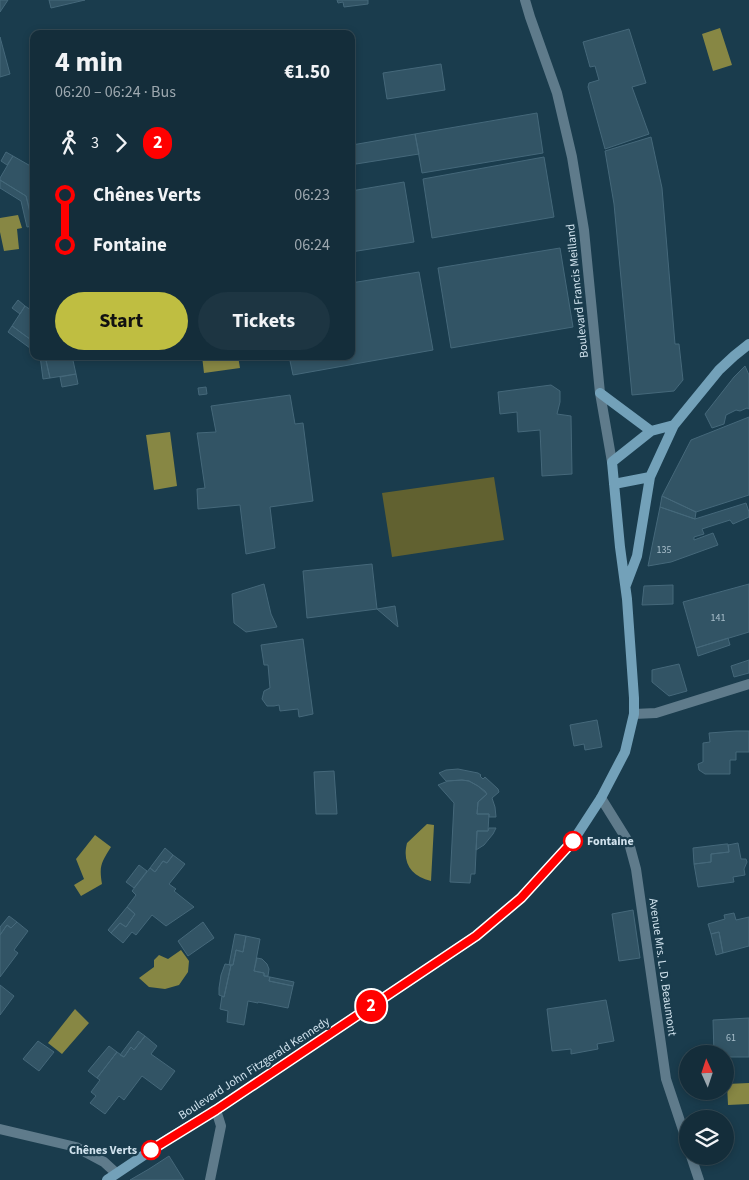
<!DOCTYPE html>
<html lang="en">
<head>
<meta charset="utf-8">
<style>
  :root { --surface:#142d3a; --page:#1d3542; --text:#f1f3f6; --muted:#9da8af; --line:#334954; --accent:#bfbe41 }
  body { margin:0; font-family:"Source Sans 3",sans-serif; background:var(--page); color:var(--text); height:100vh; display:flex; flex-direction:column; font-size:19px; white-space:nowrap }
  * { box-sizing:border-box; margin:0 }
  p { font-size:16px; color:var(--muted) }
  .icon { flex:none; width:28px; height:28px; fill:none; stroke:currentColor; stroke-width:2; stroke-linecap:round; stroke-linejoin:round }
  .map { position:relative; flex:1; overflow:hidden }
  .side { position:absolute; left:30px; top:30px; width:325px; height:330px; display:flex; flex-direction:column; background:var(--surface); border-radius:10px; box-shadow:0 2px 8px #0003,0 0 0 1px var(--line) }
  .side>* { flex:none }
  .badge { padding:0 10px; border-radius:16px; font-size:18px; line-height:32px }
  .needle { width:32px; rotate:357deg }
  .fabs { position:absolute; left:679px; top:1045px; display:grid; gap:10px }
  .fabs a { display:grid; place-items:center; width:55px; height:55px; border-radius:50%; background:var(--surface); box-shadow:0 2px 8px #0003,0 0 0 1px var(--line); font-size:25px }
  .map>.badge { position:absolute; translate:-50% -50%; box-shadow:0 0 0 2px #fff }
  .legs { display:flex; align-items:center; gap:8px; height:55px; padding:0 25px; font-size:16px }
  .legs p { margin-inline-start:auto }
  .overview { display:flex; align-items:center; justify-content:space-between; height:85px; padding:0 25px }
  h1 { font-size:28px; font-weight:700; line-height:38px }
  .button { display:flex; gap:10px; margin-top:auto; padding:10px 25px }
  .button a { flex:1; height:58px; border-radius:30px; background:var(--accent); color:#111; font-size:20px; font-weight:700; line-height:58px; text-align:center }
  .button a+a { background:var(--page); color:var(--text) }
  ul { padding:0 25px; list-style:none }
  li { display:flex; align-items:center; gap:18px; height:50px; font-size:19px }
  li i { display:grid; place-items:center; width:8px; height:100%; margin:0 6px; background:currentColor }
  li i::after { content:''; width:12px; height:12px; margin:-6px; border:4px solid; border-radius:50%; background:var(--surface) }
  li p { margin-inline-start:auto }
  li:first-child i { background:linear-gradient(#0000 50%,currentColor 0) }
  li:last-child i { background:linear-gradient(currentColor 50%,#0000 0) }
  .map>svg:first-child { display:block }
  .grass { fill:#616130 }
  .water { fill:#878744 }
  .building { fill:#325465; stroke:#45687a }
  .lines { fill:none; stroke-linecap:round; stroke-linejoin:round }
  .street { stroke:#5f7b8b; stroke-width:10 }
  .secondary { stroke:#73a1b9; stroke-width:10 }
  .line-1-casing { stroke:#fff; stroke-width:11 }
  .line-1 { stroke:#f00; stroke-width:8 }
  .stop-1-dot { fill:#fff; stroke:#f00; stroke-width:2.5 }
  .labels { text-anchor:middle; stroke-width:4.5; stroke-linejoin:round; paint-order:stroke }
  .number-label { font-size:10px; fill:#a9bfcc }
  .street-label { font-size:12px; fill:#d1e3ee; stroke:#1a3c4d }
  .stop-label { font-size:12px; font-weight:bold; fill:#d1e3ee; stroke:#1a3c4d; text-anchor:start }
</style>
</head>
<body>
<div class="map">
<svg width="749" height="1180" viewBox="0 0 749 1180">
  <rect width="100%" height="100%" fill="#1a3c4d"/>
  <!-- grass -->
  <path class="grass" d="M494 477 504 540 392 557 382 493Z"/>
  <!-- water -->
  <path class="water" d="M720 28 732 65 713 71 702 34Z
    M18 215 22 228 17 229 19 249 4 251 0 232V218Z
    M202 356H238L240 368 204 373Z
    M170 432 177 486 154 490 146 435Z
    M427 824 434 825 431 881C411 876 402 863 407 843Z
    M95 835 111 847C101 863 99 866 102 884L81 896 74 885 84 879 76 859Z
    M181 950 189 961 188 972 179 985 165 989 149 987 139 978 154 967V960L159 955 168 959Z
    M75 1009 89 1023 62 1054 48 1043Z
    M749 1083V1104L728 1105 727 1084Z"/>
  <!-- building -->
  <path class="building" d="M0 0H8L0 12Z
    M49 0H85L51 8Z
    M337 0H368V4L344 7 343 2 338 3Z
    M629 29 646 83 632 87 649 134 605 149 588 87 589 83 599 80 595 66 590 67 583 42Z
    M0 37 10 74 0 77Z
    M441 64 445 90 387 99 383 73Z
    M537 113 543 153 422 173 415 134Z
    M415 134 419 154 356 164 352 145Z
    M651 137 662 188 675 344H679L683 380 674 391 632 395 614 204 605 151Z
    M6 152 13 156 7 165 1 161Z
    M13 156 34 168V226L26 196 0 180V178Z
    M544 157 554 217 432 238 423 179Z
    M0 180 26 196 33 226 27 227 21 201 0 188Z
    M404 182 414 242 351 252V191Z
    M560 248 573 327 451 348 438 268Z
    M419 272 433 350 293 375 289 356H351V283Z
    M18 300 25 306 20 314 12 308Z
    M25 306 34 312V342L12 326Z
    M12 326 34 342V351L8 332Z
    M40 356H45L50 378 43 379Z
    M45 356H72L76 374 50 378Z
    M745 366 749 375V409L747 408 740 411 736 410 726 415 724 424 712 428 705 414 734 377Z
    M76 374 78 384 62 387 60 377Z
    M551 385 560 391V402L557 414 571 416 572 474 542 476 540 430 518 432 517 412 500 414 498 392Z
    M206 387 207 394 199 395 198 388Z
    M290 395 295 424 303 423 313 501 270 507 275 548 246 554 240 505 198 509 197 489 205 488 197 433 216 432 211 406Z
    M749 417V495L696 512 662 496 691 440Z
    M662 496 696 512 695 519 660 507Z
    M746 503 749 512V517L733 524 730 520 702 529 704 534 694 537V540L713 533 718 545 671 562 648 566 660 507 695 519Z
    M372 564 377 609 307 618 303 571Z
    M264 584 271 614 277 627 246 632 234 623 232 594Z
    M749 584V632L696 648 683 602Z
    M673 585V604L642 605 644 586Z
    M395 606 398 627 377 609Z
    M728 638 730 645 698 656 696 648Z
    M303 639 313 714 299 717 298 709 280 711 279 705 274 706H267L262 699 264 691 270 688 268 665H264L261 645Z
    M749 660V673L734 677 731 666Z
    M679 664 687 691 669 696 652 682V670Z
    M597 720 602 747 585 750 584 744 574 746 570 725Z
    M736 731H749V752H736V760H730V774H705L699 770 698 764 703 762V743L710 742 709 733Z
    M458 769 478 773 481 775 480 776 483 779 485 777 498 789 499 792 492 798 495 807 496 817H489V814H477L478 802 487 794 478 786 469 781 462 780 446 781 439 773 446 770Z
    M334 771 337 814H316L314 772Z
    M462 780 469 781 478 786 485 791 487 794 478 802 477 814H489L488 831H477L475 874H471L470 883 450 882 454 803 438 785 448 781Z
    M489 828H496L493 834 484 845 476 850 477 831H488Z
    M738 843 741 859H746L747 862 744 869 745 875 733 877 734 882 698 887 694 864 711 862V854L729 852 728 845Z
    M726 844H728L729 852 711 854V862L694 864 693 848Z
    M165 848 173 855 167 863 163 861 155 872 150 868Z
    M173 855 185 864 169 884 176 889 174 891 194 907 166 926 152 915 136 935 132 932 123 943 111 933 120 923 126 927 135 914 127 907 136 895 132 891 150 868 155 872 163 861 167 863Z
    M139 865 147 871 134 888 126 882Z
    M127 907 135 914 126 927 120 923 111 933 108 930Z
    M633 910 640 958 619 961 612 914Z
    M734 913 736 920 749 917V946L723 953 719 932 711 934 708 924 725 919 724 915Z
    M9 916 17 922 11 928 7 925 0 935V927Z
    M17 922 28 931 14 950 18 953 0 977V935L7 925 11 928Z
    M203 922 214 938 188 956 178 941Z
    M719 932 723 953 716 955 711 934Z
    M235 934 246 936 243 952 236 950 233 965H229Z
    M246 936 260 939 254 971 264 973V976L270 977 269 981 293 986 288 1008 258 1002V1003L248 1001 244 1025 227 1022 228 1011 220 1009 222 996 224 997 231 965H233L236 950 243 952Z
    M257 958 262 959 267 964 269 969 268 976H264V973L254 971Z
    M225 964 231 965 224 997 219 995V988L221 975Z
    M270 977 294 982 293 986 269 981Z
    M0 985 14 996 0 1015Z
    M606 1000 614 1041 597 1044 598 1049 571 1054V1049L552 1051 547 1009Z
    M749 1018V1057H725V1054H714L713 1020Z
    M138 1031 145 1036 134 1050 131 1047 124 1057 120 1055Z
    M145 1036 157 1046 151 1054 175 1071 161 1090 142 1076 124 1100 119 1096 105 1114 90 1103 96 1096 91 1092 100 1080 97 1078 117 1052 124 1057 131 1047 134 1050Z
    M38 1041 54 1052 39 1071 23 1059Z
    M109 1046 117 1052 97 1078 88 1071Z
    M169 1156 184 1180H130L149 1169Z"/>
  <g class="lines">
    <!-- street -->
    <path class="street" d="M525 0 530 17 557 93 572 157 584 230 600 393 612 462
      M634 714 656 713 749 684
      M601 798 629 843 636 869 666 1079 688 1145
      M0 1129 76 1147 104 1162 116 1173
      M691 1156 699 1180
      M210 1180 221 1126 216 1110"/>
    <!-- secondary -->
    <path class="secondary" d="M600 393 651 431
      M614 484 650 477
      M626 585 637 556 650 477 674 425 719 370 734 356 749 344
      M107 1180 171 1137 216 1110 476 936 521 898 573 841 601 798 625 752 634 714V698L627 599 620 547 612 462 651 431 674 425"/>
  </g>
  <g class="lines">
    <!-- line-1 casing -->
    <g class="line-1-casing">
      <path id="line-1" d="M151 1150 216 1110 476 936 521 898 573 841"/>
    </g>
    <!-- line-1 -->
    <use href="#line-1" class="line-1"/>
  </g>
  <!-- markers -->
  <g class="stop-1-dot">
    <circle cx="573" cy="841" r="9"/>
    <circle cx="151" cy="1150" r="9"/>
  </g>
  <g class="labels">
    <!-- number labels -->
    <g class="number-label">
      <text x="664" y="553">135</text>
      <text x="718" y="621">141</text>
      <text x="731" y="1041">61</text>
    </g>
    <!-- street labels -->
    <g class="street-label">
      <text transform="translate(577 291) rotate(-96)" y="4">Boulevard Francis Meilland</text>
      <text transform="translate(663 967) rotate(82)" y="4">Avenue Mrs. L. D. Beaumont</text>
      <text transform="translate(254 1068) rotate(-33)" y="4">Boulevard John Fitzgerald Kennedy</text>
    </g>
    <!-- stop labels -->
    <g class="stop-label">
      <text x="587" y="845">Fontaine</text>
      <text x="137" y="1154" text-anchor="end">Chênes Verts</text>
    </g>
  </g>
</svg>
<div class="fabs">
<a><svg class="needle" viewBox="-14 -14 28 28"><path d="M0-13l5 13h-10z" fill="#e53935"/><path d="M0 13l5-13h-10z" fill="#9da8af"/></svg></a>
<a><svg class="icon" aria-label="layers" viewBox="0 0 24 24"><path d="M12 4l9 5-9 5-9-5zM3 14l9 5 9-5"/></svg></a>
</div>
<b class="badge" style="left:371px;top:1006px;background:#f00;color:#fff">2</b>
<section class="side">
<div class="overview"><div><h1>4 min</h1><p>06:20 – 06:24 · Bus</p></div><b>€1.50</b></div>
<div class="legs"><svg class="icon" aria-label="walk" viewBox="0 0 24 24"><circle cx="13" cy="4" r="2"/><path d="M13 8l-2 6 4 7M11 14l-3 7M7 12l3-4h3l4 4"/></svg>3<svg class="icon" aria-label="forward" viewBox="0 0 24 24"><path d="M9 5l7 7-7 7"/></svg><b class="badge" style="background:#f00;color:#fff">2</b></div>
<ul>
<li><i style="color:#f00"></i><b>Chênes Verts</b><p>06:23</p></li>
<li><i style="color:#f00"></i><b>Fontaine</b><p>06:24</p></li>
</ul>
<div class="button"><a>Start</a><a>Tickets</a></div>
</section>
</div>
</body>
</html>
